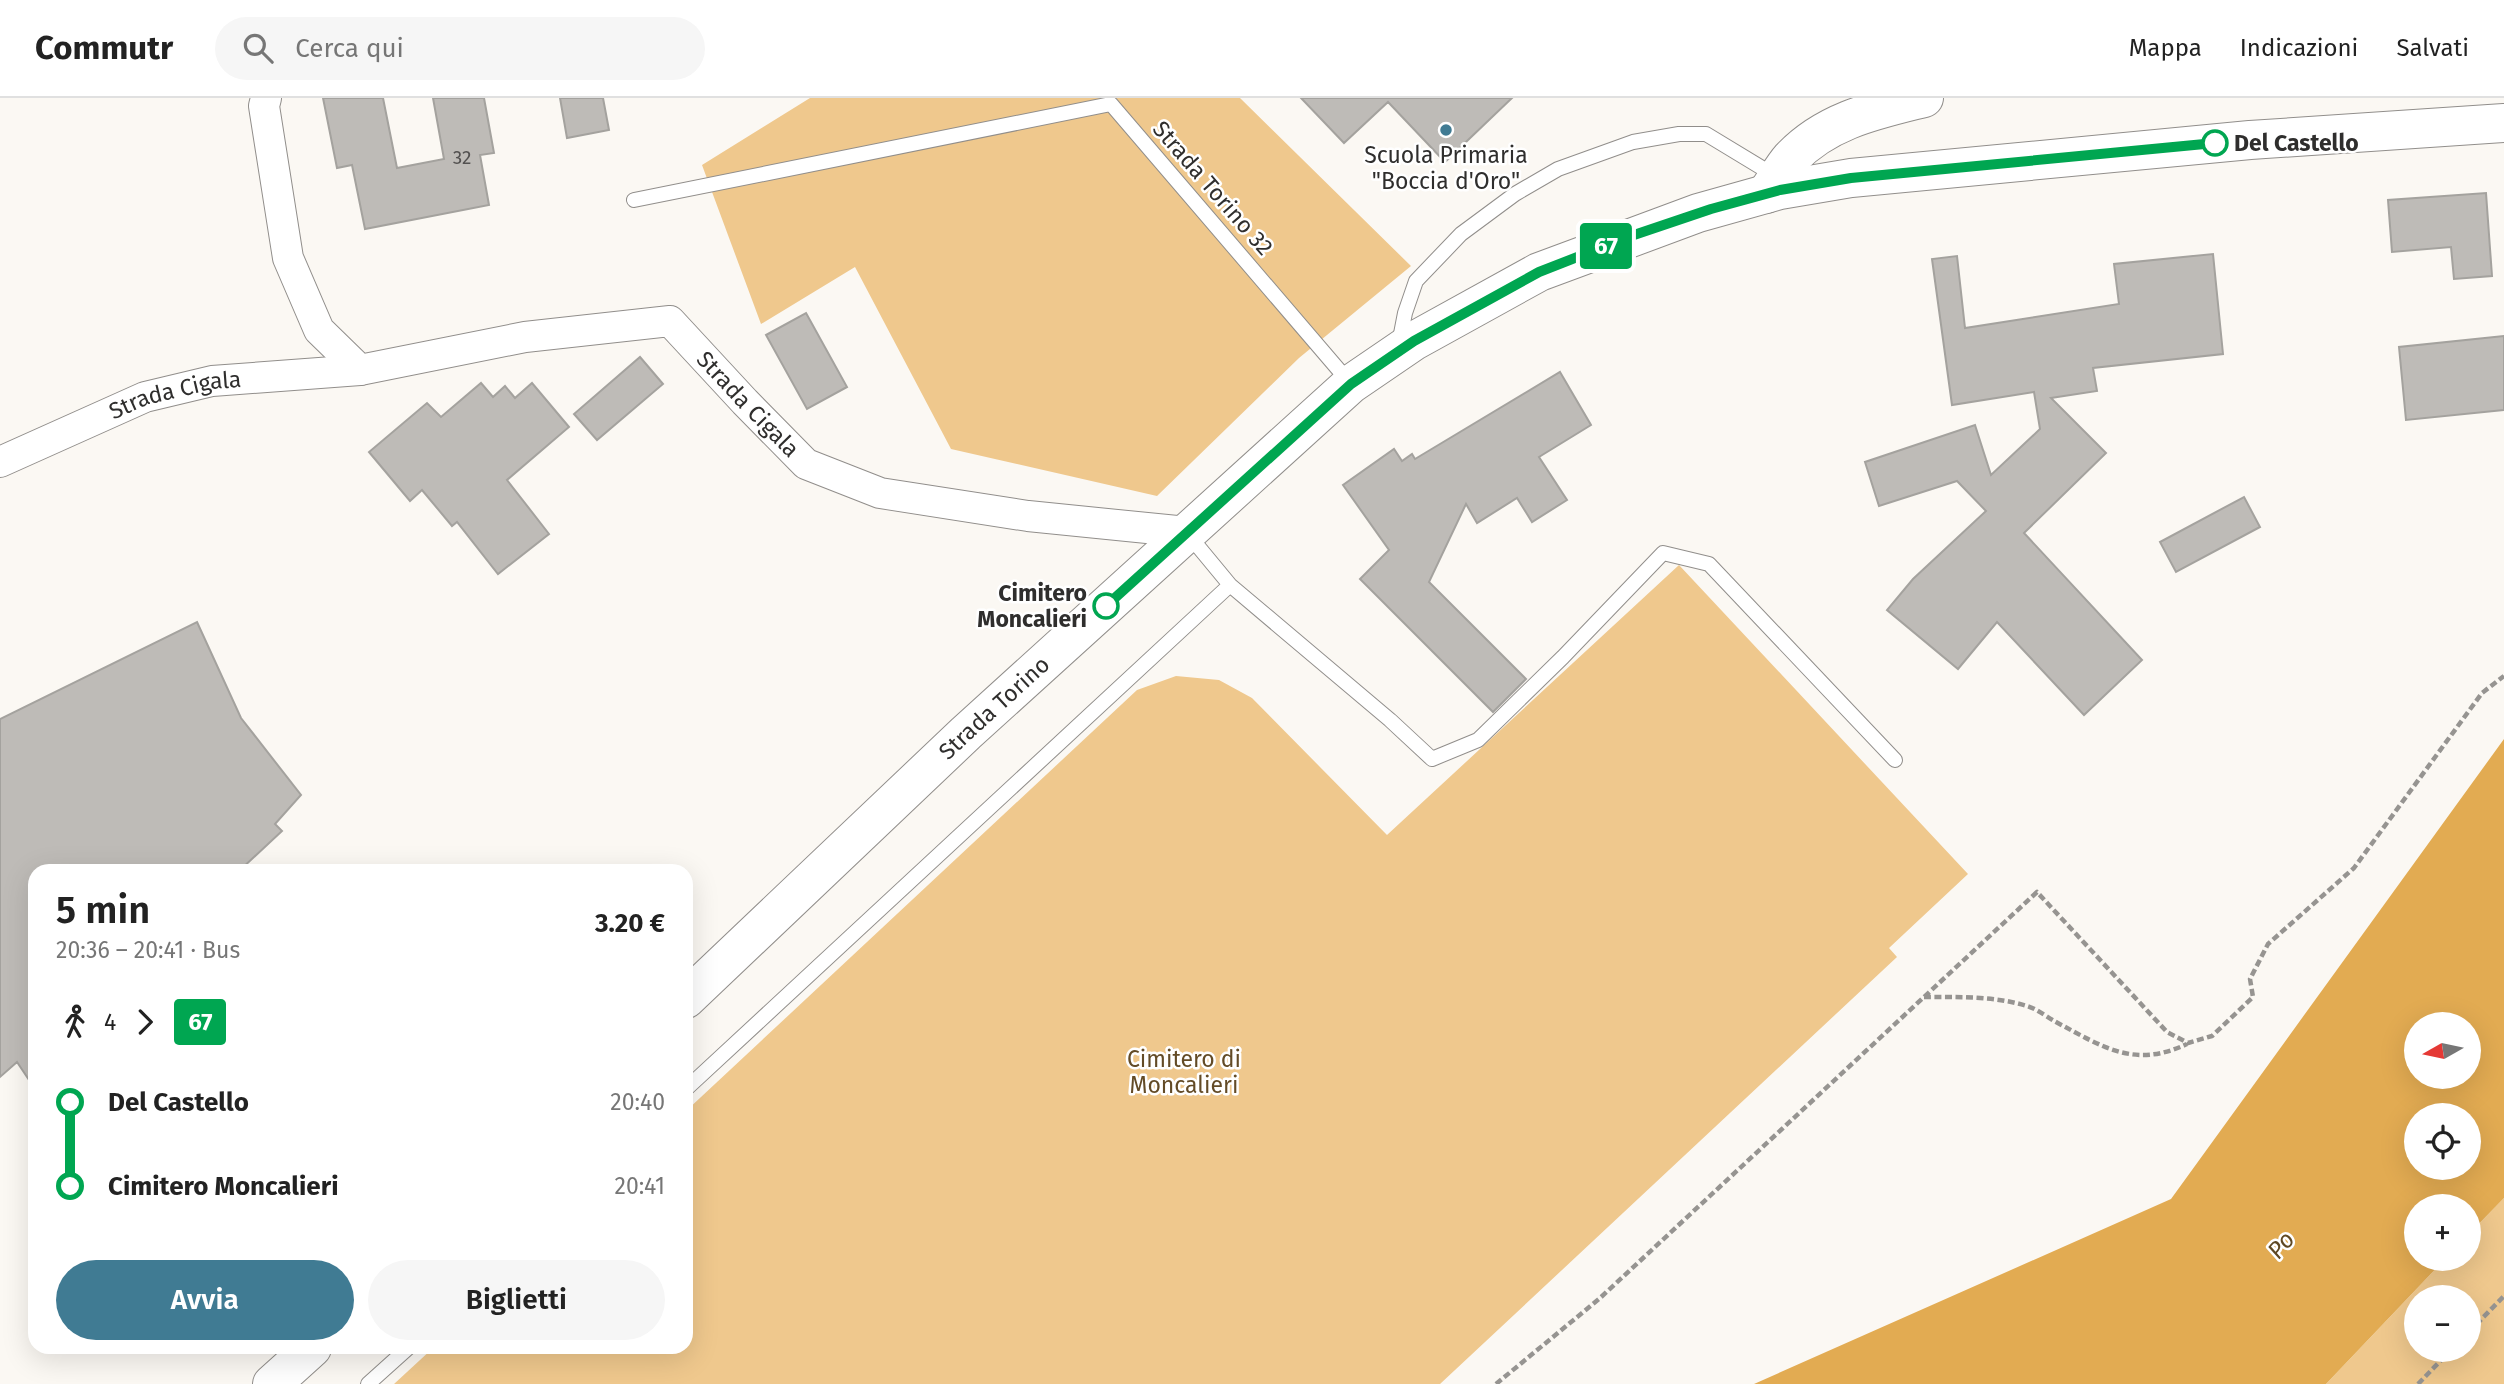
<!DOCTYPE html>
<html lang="it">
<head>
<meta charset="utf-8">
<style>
  :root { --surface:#fff; --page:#f6f6f6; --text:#222; --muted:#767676; --line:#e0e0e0; --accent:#407b93 }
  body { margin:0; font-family:"Fira Sans",sans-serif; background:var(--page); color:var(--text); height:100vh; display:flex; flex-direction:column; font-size:26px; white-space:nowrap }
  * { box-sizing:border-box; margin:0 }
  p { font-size:23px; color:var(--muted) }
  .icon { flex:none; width:38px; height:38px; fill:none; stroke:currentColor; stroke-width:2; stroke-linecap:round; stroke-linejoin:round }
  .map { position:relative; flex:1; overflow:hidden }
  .sheet { position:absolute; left:28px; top:766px; width:665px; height:490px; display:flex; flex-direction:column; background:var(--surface); border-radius:21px; box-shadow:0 7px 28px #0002 }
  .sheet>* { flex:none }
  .badge { padding:0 14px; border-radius:5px; font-size:24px; line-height:46px }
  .needle { width:46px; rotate:261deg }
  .controls { position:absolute; left:2404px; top:914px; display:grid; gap:14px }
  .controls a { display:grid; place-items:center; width:77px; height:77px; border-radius:50%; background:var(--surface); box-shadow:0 7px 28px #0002; font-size:35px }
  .map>.badge { position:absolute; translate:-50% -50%; box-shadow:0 0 0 4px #fff }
  .legs { display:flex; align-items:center; gap:10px; height:77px; padding:0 28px; font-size:23px }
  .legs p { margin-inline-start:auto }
  .headline { display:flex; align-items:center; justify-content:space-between; height:119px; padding:0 28px }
  h1 { font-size:38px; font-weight:600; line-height:52px }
  .primary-button { display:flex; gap:14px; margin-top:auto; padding:14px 28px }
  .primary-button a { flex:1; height:80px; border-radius:42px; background:var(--accent); color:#fff; font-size:28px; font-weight:600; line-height:80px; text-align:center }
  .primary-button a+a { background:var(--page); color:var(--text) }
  ul { padding:0 28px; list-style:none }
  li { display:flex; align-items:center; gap:24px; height:84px; font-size:26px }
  li i { display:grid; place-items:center; width:10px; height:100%; margin:0 9px; background:currentColor }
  li i::after { content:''; width:18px; height:18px; margin:-9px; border:5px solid; border-radius:50%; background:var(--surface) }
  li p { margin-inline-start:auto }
  li:first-child i { background:linear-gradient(#0000 50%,currentColor 0) }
  li:last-child i { background:linear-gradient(currentColor 50%,#0000 0) }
  header { display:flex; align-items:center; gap:42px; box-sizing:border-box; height:98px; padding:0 35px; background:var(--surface); border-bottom:2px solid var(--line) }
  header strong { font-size:33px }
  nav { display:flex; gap:38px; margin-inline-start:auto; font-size:24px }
  .search { width:490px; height:63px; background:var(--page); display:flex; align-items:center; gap:18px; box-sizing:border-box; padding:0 24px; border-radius:38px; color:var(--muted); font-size:26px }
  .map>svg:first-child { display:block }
  .green { fill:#efc88d; fill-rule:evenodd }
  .water { fill:#e2ab52; fill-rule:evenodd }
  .building { fill:#bebbb7; stroke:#a4a29e; stroke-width:2 }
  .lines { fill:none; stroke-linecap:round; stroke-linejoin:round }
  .lane-casing { stroke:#918e8b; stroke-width:16 }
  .street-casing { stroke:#918e8b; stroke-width:32 }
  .secondary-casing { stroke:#918e8b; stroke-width:40 }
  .path { stroke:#969491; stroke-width:4.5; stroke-dasharray:7 3.5; stroke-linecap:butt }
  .lane { stroke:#fff; stroke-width:14 }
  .street { stroke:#fff; stroke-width:30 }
  .secondary { stroke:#fff; stroke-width:38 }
  .line-1-casing { stroke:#fff; stroke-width:16 }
  .line-1 { stroke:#00a651; stroke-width:10 }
  .poi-dot { fill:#407b93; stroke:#fff; stroke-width:2.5 }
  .stop-1-dot { fill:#fff; stroke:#00a651; stroke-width:3.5 }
  .labels { text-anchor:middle; stroke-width:5; stroke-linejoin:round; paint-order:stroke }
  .number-label { font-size:19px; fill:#535150 }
  .stop-label { font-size:23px; font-weight:bold; fill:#2f2e2d; stroke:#fff; text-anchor:start }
  .poi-label { font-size:23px; fill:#2f2e2d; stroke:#fff }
  .street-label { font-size:23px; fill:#2f2e2d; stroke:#fff }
  .park-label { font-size:23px; fill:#634b26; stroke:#fff }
  .water-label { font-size:24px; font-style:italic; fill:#5f4823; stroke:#fff }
</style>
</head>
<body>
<header>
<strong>Commutr</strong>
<div class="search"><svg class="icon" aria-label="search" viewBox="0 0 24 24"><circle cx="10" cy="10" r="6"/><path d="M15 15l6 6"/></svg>Cerca qui</div>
<nav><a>Mappa</a><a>Indicazioni</a><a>Salvati</a></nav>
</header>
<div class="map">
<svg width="2504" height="1286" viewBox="0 0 2504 1286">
  <rect width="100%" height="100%" fill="#fbf8f3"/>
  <!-- green -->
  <path class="green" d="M810 0H1240L1411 168 1299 260 1157 398 951 351 855 169 761 226 702 67Z
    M1679 467 1968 776 1889 850 1897 859 1440 1286H394L433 1250H686V1013L1137 592 1176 578 1219 582 1252 600 1387 737Z
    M2504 1100V1286H2326L2446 1160H2469V1136ZM2417 1199H2469V1251H2417Z"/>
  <!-- water -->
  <path class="water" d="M2504 641V1100L2469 1136V1108H2417V1160H2446L2326 1286H1754L2171 1101ZM2417 926H2469V978H2417ZM2417 1017H2469V1069H2417Z"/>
  <!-- building -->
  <path class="building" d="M323 0H383L397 70 444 61 433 0H484L494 55 480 57 489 107 365 131 352 67 337 70Z
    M560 0H603L609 32 567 40Z
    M1301 0H1512L1445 64 1388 4 1344 45Z
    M2486 95 2492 178 2454 181 2451 149 2392 154 2388 102Z
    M2213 156 2223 256 2093 270 2097 293 2051 300 2106 355 2024 435 2142 562 2084 617 1997 524 1958 571 1887 512 1913 481 1986 413 1957 383 1879 408 1865 364 1975 327 1991 377 2040 331 2034 294 1952 307 1932 161 1957 158 1965 230 2119 206 2114 166Z
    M806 215 847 289 807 311 766 237Z
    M2504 238V312L2406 322 2399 249Z
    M640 259 663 286 597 342 574 316Z
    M1560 274 1591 327 1539 359 1567 402 1532 424 1517 400 1477 425 1466 406 1429 484 1526 581 1493 614 1360 481 1389 452 1343 387 1394 351 1402 363 1412 356 1415 361Z
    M481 285 493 299 505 288 515 300 532 285 569 329 507 382 549 436 498 476 457 424 452 428 422 392 410 403 369 354 427 305 441 319Z
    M2244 399 2260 429 2176 474 2160 444Z
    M197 524 241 620 301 697 275 726 282 733 238 774H35V991L17 964 0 979V621Z"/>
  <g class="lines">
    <!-- lane casing -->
    <g class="lane-casing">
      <path id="lane" d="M634 102 1111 6 1350 285
        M1399 246 1405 215 1416 183 1461 136 1515 96 1558 71 1633 44 1679 36H1706L1777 79
        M1230 487 1390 622 1432 661 1478 642 1563 559 1663 455 1709 466 1895 662
        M686 991 1230 487 1187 435
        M368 1286 408 1250"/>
    </g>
    <!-- street casing -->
    <g class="street-casing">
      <g id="street">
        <path id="s1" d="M266 0 264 8 288 160 319 232 360 272 525 239 670 223 745 304 806 366 880 395 1028 418 1187 434"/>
        <path id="s2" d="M0 364 145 299 212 283 360 272"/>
      </g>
    </g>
    <!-- secondary casing -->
    <g class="secondary-casing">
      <g id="secondary">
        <path d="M1766 96C1775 84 1782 70 1791 60 1827 22 1876 12 1924 0"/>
        <path id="s3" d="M686 901 966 635 1351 286 1414 243 1539 174 1698 115 1780 92 1851 80 2250 42 2504 25"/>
        <path d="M272 1286 312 1250"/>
      </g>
    </g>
    <!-- path -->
    <path class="path" d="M1924 899C1958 899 1995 898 2027 908 2037 911 2047 919 2056 924 2103 949 2134 971 2187 946
      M2469 1234 2504 1198
      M1496 1286 1599 1201 2037 794 2167 934 2188 945 2212 938 2253 899 2250 881 2268 846 2354 770 2482 595 2504 578
      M2418 1286 2452 1251"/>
    <!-- lane -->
    <use href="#lane" class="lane"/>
    <!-- street -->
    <use href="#street" class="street"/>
    <!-- secondary -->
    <use href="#secondary" class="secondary"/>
  </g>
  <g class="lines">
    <!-- line-1 casing -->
    <g class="line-1-casing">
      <path id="line-1" d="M1106 508 1351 286 1414 243 1539 174 1631 138 1711 111 1780 92 1851 80 2215 45"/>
    </g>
    <!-- line-1 -->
    <use href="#line-1" class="line-1"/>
  </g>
  <!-- markers -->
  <circle class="poi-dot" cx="1446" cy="32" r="7"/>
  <g class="stop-1-dot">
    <circle cx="2215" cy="45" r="12"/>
    <circle cx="1106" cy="508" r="12"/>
  </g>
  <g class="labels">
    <!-- number labels -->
    <g class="number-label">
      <text x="462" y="66">32</text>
    </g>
    <!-- stop labels -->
    <g class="stop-label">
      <text x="2234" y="53">Del Castello</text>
      <text x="1087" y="503" text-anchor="end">Cimitero<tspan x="1087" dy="26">Moncalieri</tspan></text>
    </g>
    <!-- poi labels -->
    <g class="poi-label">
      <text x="1446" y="65">Scuola Primaria<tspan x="1446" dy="26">"Boccia d'Oro"</tspan></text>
    </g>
    <!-- street labels -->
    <g class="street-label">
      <text transform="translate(1213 90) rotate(49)" y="8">Strada Torino 32</text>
      <text dy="8" stroke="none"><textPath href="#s2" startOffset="189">Strada Cigala</textPath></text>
      <text dy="8" stroke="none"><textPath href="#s1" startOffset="726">Strada Cigala</textPath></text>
      <text dy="8" stroke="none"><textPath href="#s3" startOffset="424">Strada Torino</textPath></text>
    </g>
    <!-- park labels -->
    <g class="park-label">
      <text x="1184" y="969">Cimitero di<tspan x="1184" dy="26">Moncalieri</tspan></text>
    </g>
    <!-- water labels -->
    <g class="water-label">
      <text transform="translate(2281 1147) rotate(-50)" y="8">Po</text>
    </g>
  </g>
</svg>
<div class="controls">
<a><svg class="needle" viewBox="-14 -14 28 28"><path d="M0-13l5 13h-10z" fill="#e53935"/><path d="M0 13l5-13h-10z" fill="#767676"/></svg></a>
<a><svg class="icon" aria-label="locate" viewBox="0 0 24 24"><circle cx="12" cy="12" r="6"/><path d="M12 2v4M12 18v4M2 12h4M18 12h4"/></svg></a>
<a>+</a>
<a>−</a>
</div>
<b class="badge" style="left:1606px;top:148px;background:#00a651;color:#fff">67</b>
<section class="sheet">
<div class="headline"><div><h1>5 min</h1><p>20:36 – 20:41 · Bus</p></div><b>3.20 €</b></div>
<div class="legs"><svg class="icon" aria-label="walk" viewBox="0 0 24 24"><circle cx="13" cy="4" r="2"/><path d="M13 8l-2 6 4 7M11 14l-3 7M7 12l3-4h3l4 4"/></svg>4<svg class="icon" aria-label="forward" viewBox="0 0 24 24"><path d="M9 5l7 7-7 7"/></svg><b class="badge" style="background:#00a651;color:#fff">67</b></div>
<ul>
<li><i style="color:#00a651"></i><b>Del Castello</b><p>20:40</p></li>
<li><i style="color:#00a651"></i><b>Cimitero Moncalieri</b><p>20:41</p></li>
</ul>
<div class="primary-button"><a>Avvia</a><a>Biglietti</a></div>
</section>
</div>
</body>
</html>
